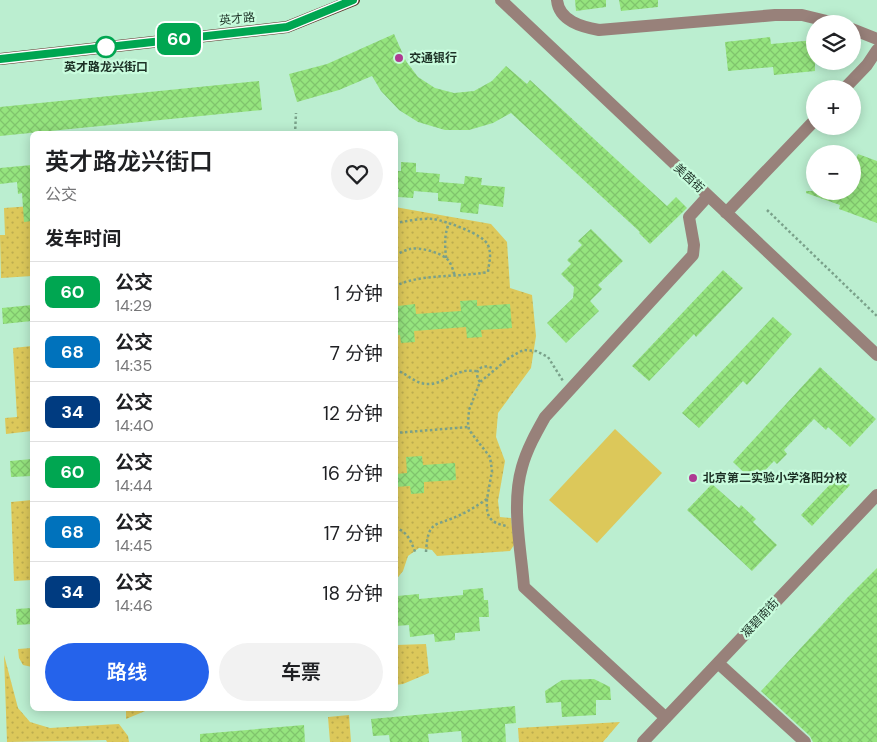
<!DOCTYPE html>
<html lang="zh">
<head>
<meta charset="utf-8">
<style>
  :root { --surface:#fff; --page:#f2f2f2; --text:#202124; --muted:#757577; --line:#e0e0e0; --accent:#2563eb }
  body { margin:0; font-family:"DM Sans","Noto Sans SC",sans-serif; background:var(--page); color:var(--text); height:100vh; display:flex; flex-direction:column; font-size:19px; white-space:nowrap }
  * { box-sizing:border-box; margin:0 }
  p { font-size:16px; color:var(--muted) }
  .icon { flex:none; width:28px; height:28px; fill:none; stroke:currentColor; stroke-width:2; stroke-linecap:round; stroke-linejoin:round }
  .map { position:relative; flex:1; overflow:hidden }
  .sheet { position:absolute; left:30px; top:131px; width:368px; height:580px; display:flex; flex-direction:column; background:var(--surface); border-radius:8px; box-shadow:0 2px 12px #0003 }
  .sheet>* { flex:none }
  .badge { padding:0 10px; border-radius:8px; font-size:18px; line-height:32px }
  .tools { position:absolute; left:806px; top:15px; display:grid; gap:10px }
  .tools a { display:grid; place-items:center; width:55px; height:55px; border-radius:50%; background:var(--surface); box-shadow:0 2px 12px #0003; font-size:25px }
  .map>.badge { position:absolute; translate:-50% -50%; box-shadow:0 0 0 2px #fff }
  h2 { padding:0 15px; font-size:19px; line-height:45px }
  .round { display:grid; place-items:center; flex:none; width:52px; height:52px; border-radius:26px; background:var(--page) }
  .summary { display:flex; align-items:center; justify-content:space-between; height:85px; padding:0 15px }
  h1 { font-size:24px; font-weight:600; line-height:38px }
  .cta { display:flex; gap:10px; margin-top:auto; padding:10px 15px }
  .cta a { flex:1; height:58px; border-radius:30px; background:var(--accent); color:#fff; font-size:20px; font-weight:600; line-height:58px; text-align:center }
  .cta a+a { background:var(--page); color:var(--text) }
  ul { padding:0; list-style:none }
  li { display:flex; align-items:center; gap:15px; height:60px; padding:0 15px; border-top:1px solid var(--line) }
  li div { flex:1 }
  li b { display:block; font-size:19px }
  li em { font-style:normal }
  li .badge { min-width:55px; font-weight:700; text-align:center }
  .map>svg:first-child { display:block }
  .grass { fill:url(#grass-dots) }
  .pitch { fill:#dcc85a }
  .building { fill:url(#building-cross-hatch) }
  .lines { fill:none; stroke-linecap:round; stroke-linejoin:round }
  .path { stroke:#7aa18a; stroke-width:2.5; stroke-dasharray:2.5 2.5; stroke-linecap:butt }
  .minor { stroke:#98817a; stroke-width:12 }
  .major { stroke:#5a3529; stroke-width:12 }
  .line-casing { stroke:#fff; stroke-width:11 }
  .line { stroke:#00a651; stroke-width:8 }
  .stop-dot { fill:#fff; stroke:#00a651; stroke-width:2.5 }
  .poi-dot { fill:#ae3a92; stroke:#c8fcdd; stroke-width:2 }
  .labels { text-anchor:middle; stroke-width:4.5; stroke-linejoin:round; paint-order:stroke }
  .street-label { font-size:12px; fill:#1c3025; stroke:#c8fcdd }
  .poi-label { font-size:12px; font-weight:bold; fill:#1c3025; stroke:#c8fcdd; text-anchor:start }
  .stop-label { font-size:12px; font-weight:bold; fill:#1c3025; stroke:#c8fcdd }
</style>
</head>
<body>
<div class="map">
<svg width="877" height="742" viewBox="0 0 877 742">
  <defs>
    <pattern id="grass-dots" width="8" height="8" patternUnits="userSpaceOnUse" patternTransform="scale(1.25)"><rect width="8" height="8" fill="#dcc85a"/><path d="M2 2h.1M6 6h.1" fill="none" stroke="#bcac4e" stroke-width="1.8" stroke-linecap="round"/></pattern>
    <pattern id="building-cross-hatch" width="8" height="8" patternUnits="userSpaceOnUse" patternTransform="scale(1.25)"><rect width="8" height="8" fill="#95e47e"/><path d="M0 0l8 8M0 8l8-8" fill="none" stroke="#80c46d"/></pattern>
  </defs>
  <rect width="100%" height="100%" fill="#bbeed0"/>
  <!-- grass -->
  <path class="grass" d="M32 206V276L1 278 0 235H5L4 208Z
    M395 207 491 224 507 242 510 288 532 295 536 336 531 368 498 413 496 437 505 461 498 501 500 517 511 518 514 545 510 551 437 556 432 550 419 548 408 556 403 571 395 581Z
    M32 346V431L6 434 5 418 17 417 13 348Z
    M32 500V580L14 581 11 502Z
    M395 632 396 645 426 644 429 673 403 684 395 685Z
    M32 648V667L23 665 19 658 18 649Z
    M4 655 18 708 30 722 50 728 119 724 128 736 129 742H107L106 740 7 742Z
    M126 709H157H150L126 719Z
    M349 715 351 742H330L328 717Z
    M620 722 603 742H519L518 728Z"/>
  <!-- pitch -->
  <path class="pitch" d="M615 429 662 473 597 543 549 500Z"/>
  <!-- building -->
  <path class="building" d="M575 0H606V7L576 11Z
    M619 0H658V7L621 11Z
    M394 34 406 61 418 77 435 88 454 93 474 91 492 81 506 66 527 84 530 80 667 206 676 197 687 208 650 244 639 233 640 232 511 113 493 123 469 130H445L418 122 399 110 381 91 372 76 339 90 297 102 289 74 327 64Z
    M770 37 771 44 815 40V71L774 75 773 67 728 71 725 42Z
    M259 81 262 110 0 136V107Z
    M858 154 877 161V223L839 209 840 205 806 193V191H852V158L856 159Z
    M401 162 416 163V172L440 174 439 182 464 184 465 176 482 178 481 185 505 187 503 207 479 204 478 214 460 212 461 203 438 201V193L414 191 413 198 398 197 399 189H395V171H401Z
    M32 165V221L24 222 22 193 18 194 17 182 0 184V168Z
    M591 229 623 261 598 285 602 289 590 301 599 311 566 343 547 323 573 298 574 287 561 274 571 264 567 260 582 245 578 241Z
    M723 270 743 288 696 337 694 334 649 381 632 366Z
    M477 300V306L510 304 512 328 481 330 482 337 467 338 466 327 414 331 415 342 401 343 400 335H395V313L398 312V306L415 304 416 314 461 311 460 301Z
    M32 305V321L3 324 2 308Z
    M773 317 792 334 747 385 743 381 699 428 682 413Z
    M820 367 876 419 850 447 828 427 826 430 814 419 784 450 787 454 777 464 774 461 754 482 733 462Z
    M422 456 423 465 455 463 456 480 424 482V493L411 494 410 486 395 487V474L407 473 406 457Z
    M32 459V476L11 477 10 461Z
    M839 475 850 485 812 526 801 515Z
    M712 484 739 508 741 505 756 519 753 522 777 545 752 571 687 510Z
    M877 568V742H813L810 736 761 691 847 598Z
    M483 588 484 600H488L489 617H479L480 631 455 633V640L435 642 434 634 410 637 409 625 396 626 395 608H398L397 596 419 594V599L463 595V590Z
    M32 608V624L17 625 16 609Z
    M594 679 610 687 611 700H596V715L562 717 561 702 546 703 545 691 562 680Z
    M515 706 516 723 505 724 506 742H462L461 731 428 734 429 742H390L389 735 373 736 371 719Z
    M304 725 305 742H200V734Z"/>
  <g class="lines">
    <!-- path -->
    <path class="path" d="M295 134 296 113
      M767 210 877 316
      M395 223C408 221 421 218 433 219 446 221 483 234 488 245 492 255 489 262 488 272 457 278 423 273 395 286
      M395 255C400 253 405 250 410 249 420 247 438 252 446 258 451 262 453 270 455 276
      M446 258C445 245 444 235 449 223
      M395 370C407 373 415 384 427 384 440 385 449 375 461 372 466 370 472 371 477 371
      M480 382C472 371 482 362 494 369
      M395 433 468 427
      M487 499C486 517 489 522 506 526
      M395 528C408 531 411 542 416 554
      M426 552C428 519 435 527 460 515 469 511 478 505 487 499L492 471 490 457 469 430 468 423 469 410 480 382 509 358 523 350 536 351 548 357 563 381"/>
    <!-- minor -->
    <path class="minor" d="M501 0 877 355
      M557 0C559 21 582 27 599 30L775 15H802L839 24
      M852 29 877 39
      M844 89 867 65 877 50
      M726 213 815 120
      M718 663 805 742
      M666 718 524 587C521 549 511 505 522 467 527 449 536 433 545 417L693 255 694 245 689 217 708 196
      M643 742 877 495"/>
    <!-- major -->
    <path class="major" d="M0 59 287 27 354 0"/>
  </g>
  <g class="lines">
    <!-- line casing -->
    <g class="line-casing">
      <path id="line" d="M0 59 287 27 353 0"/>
    </g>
    <!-- line -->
    <use href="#line" class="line"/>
  </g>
  <!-- markers -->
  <circle class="stop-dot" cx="106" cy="47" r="10"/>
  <g class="poi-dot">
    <circle cx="399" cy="58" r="5"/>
    <circle cx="693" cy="478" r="5"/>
  </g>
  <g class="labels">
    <!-- street labels -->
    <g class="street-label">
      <text transform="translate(237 19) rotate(-6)" y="4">英才路</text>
      <text transform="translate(689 178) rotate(43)" y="4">美茵街</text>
      <text transform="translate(760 618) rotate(-47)" y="4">凝碧南街</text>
    </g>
    <!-- poi labels -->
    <g class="poi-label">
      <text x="409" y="62">交通银行</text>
      <text x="703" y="482">北京第二实验小学洛阳分校</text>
    </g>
    <!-- stop labels -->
    <g class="stop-label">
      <text x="106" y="71">英才路龙兴街口</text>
    </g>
  </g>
</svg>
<div class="tools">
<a><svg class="icon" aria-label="layers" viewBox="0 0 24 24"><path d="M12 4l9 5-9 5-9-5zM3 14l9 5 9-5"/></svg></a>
<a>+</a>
<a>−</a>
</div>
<b class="badge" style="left:179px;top:39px;background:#00a651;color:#fff">60</b>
<section class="sheet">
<div class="summary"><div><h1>英才路龙兴街口</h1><p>公交</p></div><a class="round"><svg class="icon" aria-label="heart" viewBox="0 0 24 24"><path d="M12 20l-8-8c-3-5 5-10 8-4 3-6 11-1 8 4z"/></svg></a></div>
<h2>发车时间</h2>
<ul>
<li><span class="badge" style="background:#00a651;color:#fff">60</span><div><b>公交</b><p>14:29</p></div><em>1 分钟</em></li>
<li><span class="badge" style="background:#0072bc;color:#fff">68</span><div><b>公交</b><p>14:35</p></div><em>7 分钟</em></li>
<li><span class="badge" style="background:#003b80;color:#fff">34</span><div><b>公交</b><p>14:40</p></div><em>12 分钟</em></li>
<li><span class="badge" style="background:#00a651;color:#fff">60</span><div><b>公交</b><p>14:44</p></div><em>16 分钟</em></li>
<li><span class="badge" style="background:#0072bc;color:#fff">68</span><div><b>公交</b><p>14:45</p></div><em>17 分钟</em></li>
<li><span class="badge" style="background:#003b80;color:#fff">34</span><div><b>公交</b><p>14:46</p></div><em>18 分钟</em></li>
</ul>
<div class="cta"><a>路线</a><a>车票</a></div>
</section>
</div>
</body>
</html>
